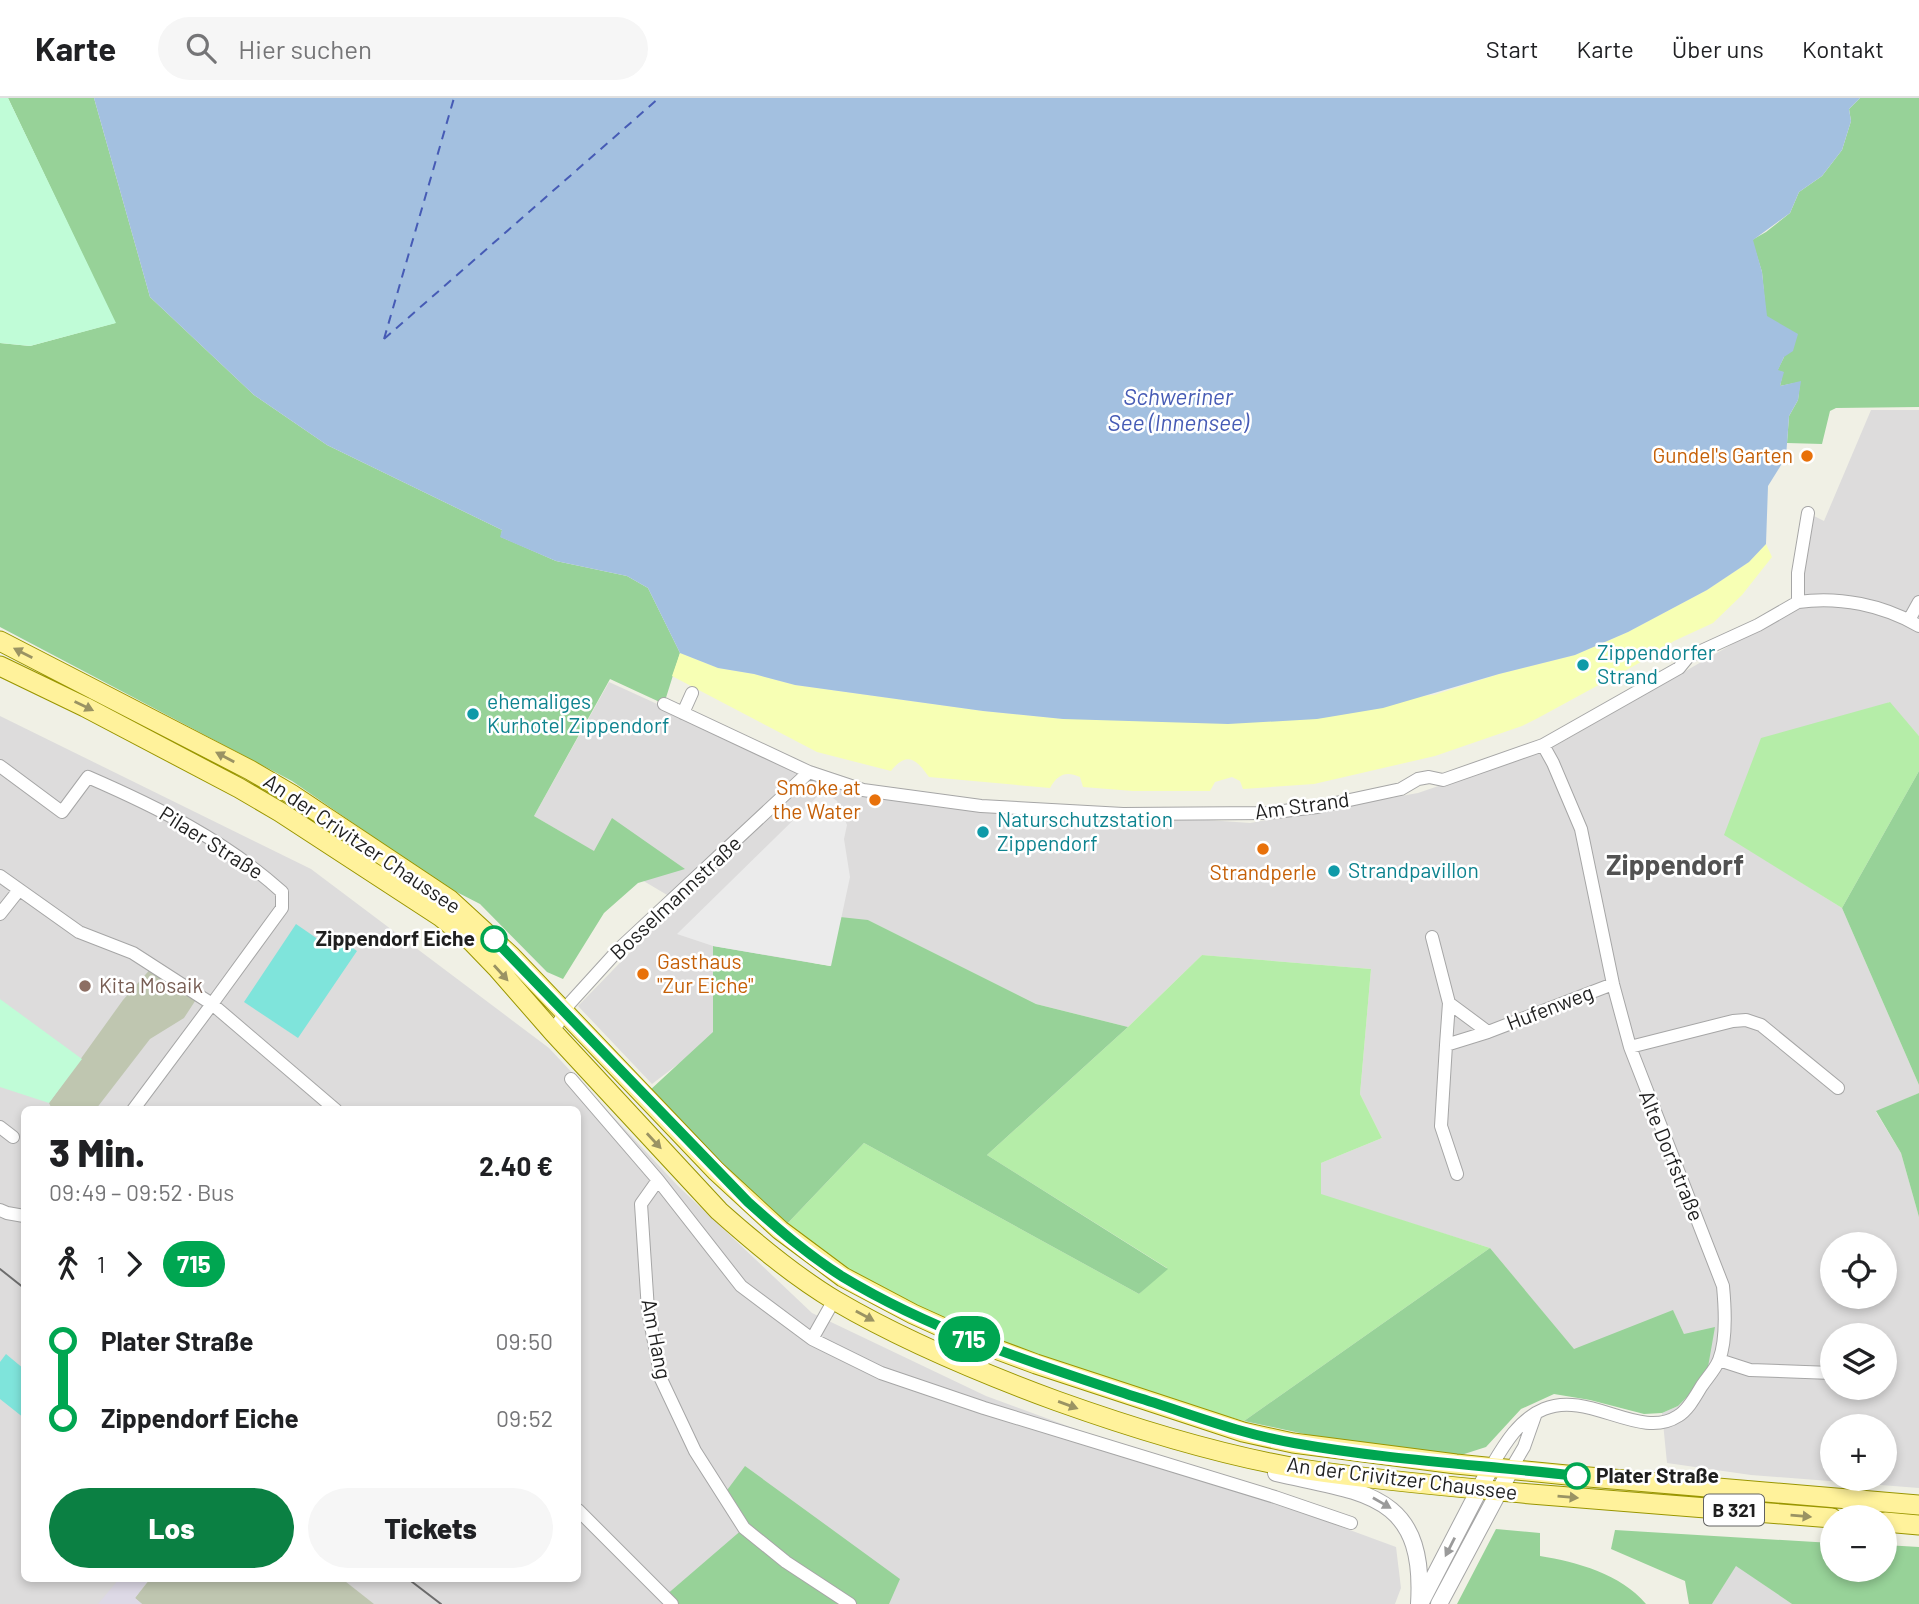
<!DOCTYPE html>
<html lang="de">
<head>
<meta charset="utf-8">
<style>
  :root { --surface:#fff; --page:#f6f6f6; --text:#202124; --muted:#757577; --line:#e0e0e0; --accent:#0b8043 }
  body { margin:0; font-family:Barlow,sans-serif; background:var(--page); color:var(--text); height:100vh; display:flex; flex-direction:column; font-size:26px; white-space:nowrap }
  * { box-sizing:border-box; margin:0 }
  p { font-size:23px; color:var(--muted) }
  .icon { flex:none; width:38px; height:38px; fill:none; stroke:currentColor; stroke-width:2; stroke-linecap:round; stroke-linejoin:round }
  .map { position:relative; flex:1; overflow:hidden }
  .details { position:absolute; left:21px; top:1008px; width:560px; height:476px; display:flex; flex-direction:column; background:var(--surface); border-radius:10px; box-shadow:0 4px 10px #0003 }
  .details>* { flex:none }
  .badge { padding:0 14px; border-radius:23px; font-size:24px; line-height:46px }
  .fabs { position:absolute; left:1820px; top:1134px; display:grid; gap:14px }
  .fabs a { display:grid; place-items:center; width:77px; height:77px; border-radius:50%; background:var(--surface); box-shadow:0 4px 10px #0003; font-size:35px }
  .map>.badge { position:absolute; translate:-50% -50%; box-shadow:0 0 0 4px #fff }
  .legs { display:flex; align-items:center; gap:10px; height:77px; padding:0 28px; font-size:23px }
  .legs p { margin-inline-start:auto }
  .summary { display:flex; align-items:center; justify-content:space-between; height:119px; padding:0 28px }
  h1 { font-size:38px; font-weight:800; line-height:52px }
  .primary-button { display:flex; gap:14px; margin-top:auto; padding:14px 28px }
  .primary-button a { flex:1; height:80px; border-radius:42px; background:var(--accent); color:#fff; font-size:28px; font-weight:800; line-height:80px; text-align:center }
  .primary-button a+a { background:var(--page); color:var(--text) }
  ul { padding:0 28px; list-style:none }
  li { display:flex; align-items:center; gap:24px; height:77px; font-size:26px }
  li i { display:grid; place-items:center; width:10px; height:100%; margin:0 9px; background:currentColor }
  li i::after { content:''; width:18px; height:18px; margin:-9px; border:5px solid; border-radius:50%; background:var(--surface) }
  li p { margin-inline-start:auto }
  li:first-child i { background:linear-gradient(#0000 50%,currentColor 0) }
  li:last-child i { background:linear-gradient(currentColor 50%,#0000 0) }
  header { display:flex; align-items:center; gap:42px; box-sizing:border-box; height:98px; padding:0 35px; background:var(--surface); border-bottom:2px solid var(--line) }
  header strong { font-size:33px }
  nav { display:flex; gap:38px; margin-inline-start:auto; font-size:24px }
  .search { width:490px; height:63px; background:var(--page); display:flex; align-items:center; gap:18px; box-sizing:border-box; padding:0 24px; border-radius:38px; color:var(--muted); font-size:26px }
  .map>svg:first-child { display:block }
  .residential { fill:#dddcdc; fill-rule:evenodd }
  .construction { fill:#bfc6b0 }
  .grass { fill:#b5eda8 }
  .forest { fill:#97d298 }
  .sand { fill:#f7ffb4 }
  .park { fill:#c0fcd7 }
  .pitch { fill:#7fe4db }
  .parking { fill:#ebebeb }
  .plaza { fill:#ddd9e6 }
  .water { fill:#a3c0e0 }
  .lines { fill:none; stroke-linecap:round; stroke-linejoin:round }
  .ferry { stroke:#465bb5; stroke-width:2; stroke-dasharray:9 7; stroke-linecap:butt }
  .minor-casing { stroke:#a6a6a6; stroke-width:14 }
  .tertiary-casing { stroke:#a6a6a6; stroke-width:18 }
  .primary-casing { stroke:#9a9600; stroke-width:21 }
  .minor { stroke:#fff; stroke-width:12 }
  .tertiary { stroke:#fff; stroke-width:16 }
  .primary { stroke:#fff29b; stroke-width:19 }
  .tram { stroke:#6d6d6d; stroke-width:2 }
  .oneway { fill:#9a9363 }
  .oneway2 { fill:#9a9a9a }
  .line-1-casing { stroke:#fff; stroke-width:16 }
  .line-1 { stroke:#00a651; stroke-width:10 }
  .food-dot { fill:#e8710a; stroke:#fff; stroke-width:2.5 }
  .culture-dot { fill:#0f9aa8; stroke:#fff; stroke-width:2.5 }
  .stop-1-dot { fill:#fff; stroke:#00a651; stroke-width:3.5 }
  .education-dot { fill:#8d6e63; stroke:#fff; stroke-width:2.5 }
  .labels { text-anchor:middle; stroke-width:5; stroke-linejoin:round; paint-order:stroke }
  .shield { fill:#fff; stroke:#626262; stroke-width:2 }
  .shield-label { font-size:19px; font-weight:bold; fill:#1f1f1f }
  .food-label { font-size:21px; fill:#c56008; stroke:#fff; text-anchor:end }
  .culture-label { font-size:21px; fill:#0d838f; stroke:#fff; text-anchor:start }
  .street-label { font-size:21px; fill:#1f1f1f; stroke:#fff }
  .stop-label { font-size:21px; font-weight:bold; fill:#1f1f1f; stroke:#fff; text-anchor:end }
  .education-label { font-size:21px; fill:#785e54; stroke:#fff; text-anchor:start }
  .water-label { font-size:23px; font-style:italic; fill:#465bb5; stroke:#fff }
  .district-label { font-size:28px; font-weight:bold; fill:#525252; stroke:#fff }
</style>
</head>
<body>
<header>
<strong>Karte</strong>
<div class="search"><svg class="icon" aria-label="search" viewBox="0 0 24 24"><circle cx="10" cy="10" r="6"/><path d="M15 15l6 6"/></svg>Hier suchen</div>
<nav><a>Start</a><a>Karte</a><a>Über uns</a><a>Kontakt</a></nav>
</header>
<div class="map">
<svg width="1919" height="1506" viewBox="0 0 1919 1506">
  <rect width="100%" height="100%" fill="#f0f0e5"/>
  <!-- residential -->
  <path class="residential" d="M1871 312H1919V638L1889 604 1725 737 1842 810 1919 987V995L1876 1014 1901 1055 1919 1119V1390L1751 1377 1667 1365 1662 1315 1678 1308 1692 1294 1684 1236 1673 1213 1574 1252 1490 1150 1321 1097V1065L1382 1040 1360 996 1371 871 1202 857 1128 929 1036 906 868 822 652 986 578 908 679 804 534 718 609 584 817 679 888 699 1250 725 1418 695 1555 648 1797 509 1808 415 1824 423ZM1832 1146H1885V1199H1832ZM1832 1237H1885V1290H1832ZM1832 1328H1885V1381H1832Z
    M0 618 311 771 549 950 677 1087 812 1215 986 1298 1396 1449 1401 1490 1395 1506H0ZM24 1012H578V1480H24Z
    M1736 1467 1792 1506H1712Z"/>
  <!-- construction -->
  <path class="construction" d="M153 868 199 897 184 920 150 941 96 1011H52L49 1005 123 902Z
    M341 1480 374 1506H142L135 1500 150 1481Z"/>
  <!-- grass -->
  <path class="grass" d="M1890 604 1919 638V673L1842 810 1724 737 1761 640Z
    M1202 857 1371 871 1360 996 1382 1040 1321 1065V1096L1490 1150 1244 1323C1110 1285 972 1244 851 1174 828 1160 807 1142 786 1127L864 1045 1139 1196 1167 1170 987 1057 1128 929Z"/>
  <!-- forest -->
  <path class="forest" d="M8 0H94L150 199 254 297 327 347 502 432 501 439 556 463 627 478 648 490 680 555 664 606 610 581 534 718 594 753 612 720 685 771 638 785 604 815 563 881 547 874 480 806 443 787 292 683 0 529V245L30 248 115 225Z
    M1860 0H1919V309L1836 310 1830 313 1822 346 1787 345 1789 318 1798 302 1800 284 1780 288 1783 274 1777 273 1784 259 1766 218 1762 174 1752 142 1766 134 1790 115 1799 94 1822 78 1842 52 1851 23 1849 11Z
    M1919 673V987L1842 810Z
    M840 819 868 822 1036 906 1128 929 987 1057 1168 1171 1139 1196 864 1045 786 1127 649 993 713 934V848L830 868Z
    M1919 995V1119L1901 1055 1876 1013Z
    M1490 1150 1574 1251 1673 1212 1684 1236 1715 1229 1708 1269 1692 1294 1678 1308 1662 1315 1644 1316 1590 1302 1554 1296 1521 1311 1486 1349 1458 1358 1323 1340 1244 1323Z
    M745 1368 900 1481 889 1506H672L665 1498 744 1430 722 1399Z
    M1496 1431 1540 1435V1458C1577 1464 1621 1476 1646 1506H1457Z
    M1615 1432 1832 1445V1472H1885V1447L1919 1449V1506H1792L1736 1468 1712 1506H1689L1685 1483 1611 1451Z"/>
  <!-- sand -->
  <path class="sand" d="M1766 446 1772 459 1742 497 1713 525 1674 543 1639 565 1538 620 1522 628 1435 658 1314 686 1243 691 1240 683 1232 679 1215 684 1210 693H1133L1083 689 1080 679C1066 673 1058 676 1050 690L929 679C917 662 907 652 891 673L817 654 672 578 680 555 718 570 754 576 795 587 983 613 1063 621 1434 597 1499 576 1575 557 1628 534 1707 492 1749 464Z"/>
  <!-- park -->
  <path class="park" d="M0 0H8L116 225 30 248 0 245Z
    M0 901 82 961 49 1005 0 989Z"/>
  <!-- pitch -->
  <path class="pitch" d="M296 826 325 846 333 836 357 853 298 940 244 904Z
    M6 1256 24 1271V1320L0 1301V1264Z"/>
  <!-- parking -->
  <path class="parking" d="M823 693 837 703 847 727 844 741 850 779 831 868 713 848 677 836Z"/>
  <!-- plaza -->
  <path class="plaza" d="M119 1481H149L135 1500 142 1506H98Z"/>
  <!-- water -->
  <path class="water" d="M94 0H1860L1849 11 1851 23 1842 52 1822 78 1799 94 1790 115 1753 142 1762 174 1767 218 1798 236 1793 253 1784 259 1778 272 1784 274 1780 288 1801 283 1798 302 1789 318 1786 359 1768 388 1766 446 1749 464 1707 492 1628 534 1575 557 1499 576 1383 610 1317 621 1228 626 1063 621 983 613 795 587 754 576 718 570 680 555 648 490 627 478 556 463 500 439 502 432 327 347 254 297 150 199Z"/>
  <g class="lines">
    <!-- ferry -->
    <path class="ferry" d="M384 241 659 0
      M384 241 454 0"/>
    <!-- minor casing -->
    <g class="minor-casing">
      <path id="minor" d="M1798 504C1839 498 1883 507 1919 528
        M1909 522 1919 504
        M664 606 809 674 863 692 981 708 1123 716 1267 715 1317 709 1401 691 1418 681 1429 679 1443 682 1543 647 1679 570 1688 559 1758 527 1798 504V475L1808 415
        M683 615 692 595
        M0 668 62 714 88 679C157 709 226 743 282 794V810L212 906 133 855 79 834 0 778
        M0 816 19 792
        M1432 839 1449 905 1488 934
        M553 934 570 905 620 850 809 674
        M1446 947 1449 905
        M1630 949 1733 923 1746 922 1761 927 1838 990
        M571 981 658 1082 741 1188 812 1241 881 1275 984 1310 1275 1399 1351 1425
        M133 1012 212 906 336 1012
        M0 1029 13 1039
        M1457 1076 1441 1028 1446 947 1488 934 1613 886
        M658 1082 641 1106 648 1212 661 1281 695 1353 744 1430 786 1464 850 1506
        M0 1112 7 1115 24 1118
        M812 1241 834 1202
        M1719 1262 1750 1272 1832 1275
        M1843 1290 1862 1292V1290
        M1491 1369C1504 1347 1519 1321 1544 1311 1589 1292 1640 1343 1678 1318 1688 1312 1695 1299 1701 1289 1706 1281 1715 1272 1719 1262 1727 1242 1725 1209 1723 1188L1630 949 1613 886 1581 731 1553 665 1543 647
        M1511 1371 1524 1349 1536 1315
        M578 1412 672 1506"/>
    </g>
    <!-- tertiary casing -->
    <g class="tertiary-casing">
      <path id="tertiary" d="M1276 1375C1363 1395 1426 1394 1419 1506
        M1421 1504 1491 1369
        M1439 1506 1511 1371"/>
    </g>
    <!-- primary casing -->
    <g class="primary-casing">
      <path id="primary" d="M0 543 250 672 291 696 450 802 511 858 716 1073 780 1132 843 1179 913 1216 966 1240 1036 1266 1243 1334 1293 1345 1456 1366 1577 1378 1919 1407
        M0 568 85 609 239 690 280 714 441 819 471 843 498 871 553 934 719 1113C755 1145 794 1178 836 1203 906 1244 981 1275 1057 1303 1138 1332 1222 1358 1308 1372 1382 1383 1457 1389 1531 1396 1632 1404 1732 1412 1832 1420
        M1885 1424 1919 1427"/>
    </g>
    <!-- minor -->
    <use href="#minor" class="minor"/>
    <!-- tertiary -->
    <use href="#tertiary" class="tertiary"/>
    <!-- primary -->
    <use href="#primary" class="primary"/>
    <!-- tram -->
    <path class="tram" d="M0 1171 24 1190
      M407 1480 441 1506"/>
  </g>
  <!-- one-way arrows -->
  <defs><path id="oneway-solid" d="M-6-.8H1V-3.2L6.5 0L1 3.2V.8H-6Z" transform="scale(1.75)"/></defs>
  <g class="oneway">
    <use href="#oneway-solid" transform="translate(23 555) rotate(-153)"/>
    <use href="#oneway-solid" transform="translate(84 608) rotate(26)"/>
    <use href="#oneway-solid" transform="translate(225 659) rotate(-152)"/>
    <use href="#oneway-solid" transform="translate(501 875) rotate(48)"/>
    <use href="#oneway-solid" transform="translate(654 1043) rotate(47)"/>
    <use href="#oneway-solid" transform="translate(865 1218) rotate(29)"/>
    <use href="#oneway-solid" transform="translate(1068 1307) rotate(20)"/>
    <use href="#oneway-solid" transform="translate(1568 1399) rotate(5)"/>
    <use href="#oneway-solid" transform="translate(1801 1418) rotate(5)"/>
  </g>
  <g class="oneway2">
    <use href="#oneway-solid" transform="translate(1382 1405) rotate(30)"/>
    <use href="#oneway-solid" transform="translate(1450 1449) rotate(117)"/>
  </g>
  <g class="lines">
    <!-- line-1 casing -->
    <g class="line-1-casing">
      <path id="line-1" d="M494 841 748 1104C778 1131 808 1157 843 1179 934 1234 1036 1266 1136 1299 1188 1315 1240 1336 1294 1345 1387 1362 1483 1367 1577 1378"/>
    </g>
    <!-- line-1 -->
    <use href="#line-1" class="line-1"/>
  </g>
  <!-- markers -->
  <g class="food-dot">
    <circle cx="1807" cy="358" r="7"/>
    <circle cx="875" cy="702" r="7"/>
    <circle cx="1263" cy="751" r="7"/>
    <circle cx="643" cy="876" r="7"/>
  </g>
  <g class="culture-dot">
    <circle cx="1583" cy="567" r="7"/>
    <circle cx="473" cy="616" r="7"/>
    <circle cx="983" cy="734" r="7"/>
    <circle cx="1334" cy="773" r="7"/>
  </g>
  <g class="stop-1-dot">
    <circle cx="494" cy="841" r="12"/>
    <circle cx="1577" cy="1378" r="12"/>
  </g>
  <circle class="education-dot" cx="85" cy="888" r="7"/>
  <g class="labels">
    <!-- shield labels -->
    <rect class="shield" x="1704" y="1396.5" width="60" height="31" rx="5"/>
    <g class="shield-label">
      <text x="1734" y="1419">B 321</text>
    </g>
    <!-- food labels -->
    <g class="food-label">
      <text x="1793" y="365">Gundel's Garten</text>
      <text x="861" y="697">Smoke at<tspan x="861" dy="24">the Water</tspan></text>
      <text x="1263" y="782" text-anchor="middle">Strandperle</text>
      <text x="657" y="871" text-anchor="start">Gasthaus<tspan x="657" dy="24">"Zur Eiche"</tspan></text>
    </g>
    <!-- culture labels -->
    <g class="culture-label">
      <text x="1597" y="562">Zippendorfer<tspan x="1597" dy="24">Strand</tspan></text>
      <text x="487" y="611">ehemaliges<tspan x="487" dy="24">Kurhotel Zippendorf</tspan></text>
      <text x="997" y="729">Naturschutzstation<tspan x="997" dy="24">Zippendorf</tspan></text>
      <text x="1348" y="780">Strandpavillon</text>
    </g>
    <!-- street labels -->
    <g class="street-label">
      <text transform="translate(1302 708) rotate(-8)" y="7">Am Strand</text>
      <text transform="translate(211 745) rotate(32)" y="7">Pilaer Straße</text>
      <text transform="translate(362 746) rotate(34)" y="7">An der Crivitzer Chaussee</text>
      <text transform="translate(676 800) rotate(-43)" y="7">Bosselmannstraße</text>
      <text transform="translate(1550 910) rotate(-21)" y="7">Hufenweg</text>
      <text transform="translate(1671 1058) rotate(68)" y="7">Alte Dorfstraße</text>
      <text transform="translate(656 1241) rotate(79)" y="7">Am Hang</text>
      <text transform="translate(1402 1381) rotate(7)" y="7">An der Crivitzer Chaussee</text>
    </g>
    <!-- stop labels -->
    <g class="stop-label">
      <text x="475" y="848">Zippendorf Eiche</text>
      <text x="1596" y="1385" text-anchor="start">Plater Straße</text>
    </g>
    <!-- education labels -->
    <g class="education-label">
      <text x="99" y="895">Kita Mosaik</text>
    </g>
    <!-- water labels -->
    <g class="water-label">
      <text x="1178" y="307">Schweriner<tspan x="1178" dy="26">See (Innensee)</tspan></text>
    </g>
    <!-- district labels -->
    <g class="district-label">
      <text x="1675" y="777">Zippendorf</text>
    </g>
  </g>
</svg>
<div class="fabs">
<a><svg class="icon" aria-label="locate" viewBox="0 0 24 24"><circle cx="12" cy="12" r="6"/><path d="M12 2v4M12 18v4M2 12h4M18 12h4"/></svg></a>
<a><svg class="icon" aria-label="layers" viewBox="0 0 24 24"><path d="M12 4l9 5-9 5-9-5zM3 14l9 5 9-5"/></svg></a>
<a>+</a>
<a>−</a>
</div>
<b class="badge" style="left:969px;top:1241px;background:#00a651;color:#fff">715</b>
<section class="details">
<div class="summary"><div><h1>3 Min.</h1><p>09:49 – 09:52 · Bus</p></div><b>2.40 €</b></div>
<div class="legs"><svg class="icon" aria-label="walk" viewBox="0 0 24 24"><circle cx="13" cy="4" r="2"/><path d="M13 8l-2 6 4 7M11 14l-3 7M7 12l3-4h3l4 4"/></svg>1<svg class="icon" aria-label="forward" viewBox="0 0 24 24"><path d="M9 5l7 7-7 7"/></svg><b class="badge" style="background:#00a651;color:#fff">715</b></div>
<ul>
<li><i style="color:#00a651"></i><b>Plater Straße</b><p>09:50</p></li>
<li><i style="color:#00a651"></i><b>Zippendorf Eiche</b><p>09:52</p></li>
</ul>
<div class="primary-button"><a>Los</a><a>Tickets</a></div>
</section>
</div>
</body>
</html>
